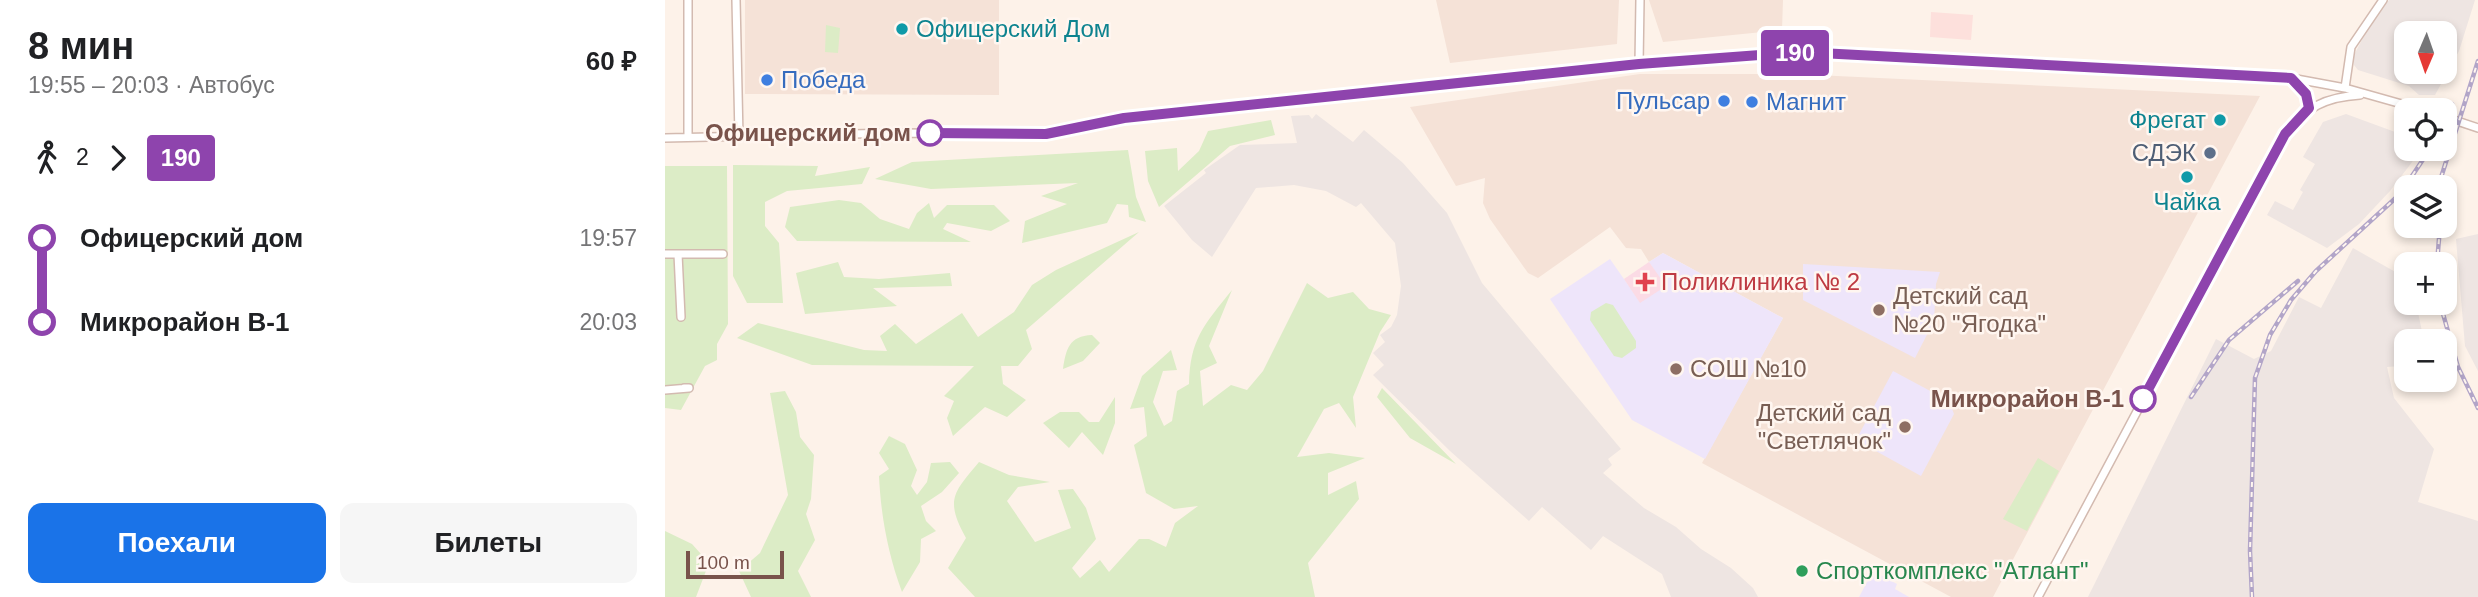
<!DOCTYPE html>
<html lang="ru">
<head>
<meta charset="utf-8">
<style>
  :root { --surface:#fff; --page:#f6f6f6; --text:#202124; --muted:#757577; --accent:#1a73e8 }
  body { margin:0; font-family:Helvetica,sans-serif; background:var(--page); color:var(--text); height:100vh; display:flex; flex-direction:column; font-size:26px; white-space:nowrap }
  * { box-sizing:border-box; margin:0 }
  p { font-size:23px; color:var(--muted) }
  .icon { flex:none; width:38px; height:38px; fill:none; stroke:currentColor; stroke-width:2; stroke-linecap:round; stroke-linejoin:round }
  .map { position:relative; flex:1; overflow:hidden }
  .drawer { display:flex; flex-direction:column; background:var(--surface); width:665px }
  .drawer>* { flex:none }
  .badge { padding:0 14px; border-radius:5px; font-size:24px; line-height:46px }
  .needle { width:46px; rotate:182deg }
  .fabs { position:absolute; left:1729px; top:21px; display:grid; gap:14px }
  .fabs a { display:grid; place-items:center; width:63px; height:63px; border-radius:14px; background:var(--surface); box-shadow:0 4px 10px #0003; font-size:35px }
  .scale { position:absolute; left:21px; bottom:18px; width:98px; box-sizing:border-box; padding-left:7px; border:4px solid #79534b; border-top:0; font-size:19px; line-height:24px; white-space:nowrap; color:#79534b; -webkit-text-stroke:5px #fff6f0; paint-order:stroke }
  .map>.badge { position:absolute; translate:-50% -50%; box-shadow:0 0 0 4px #fff }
  .legs { display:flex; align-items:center; gap:10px; height:77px; padding:0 28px; font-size:23px }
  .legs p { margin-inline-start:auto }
  .head { display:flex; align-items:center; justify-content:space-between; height:119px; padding:0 28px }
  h1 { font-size:38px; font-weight:700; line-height:52px }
  .primary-button { display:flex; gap:14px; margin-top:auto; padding:14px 28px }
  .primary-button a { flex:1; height:80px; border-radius:14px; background:var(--accent); color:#fff; font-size:28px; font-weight:700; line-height:80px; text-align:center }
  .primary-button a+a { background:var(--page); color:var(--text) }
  ul { padding:0 28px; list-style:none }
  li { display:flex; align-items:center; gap:24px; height:84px; font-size:26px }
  li i { display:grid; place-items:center; width:10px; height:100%; margin:0 9px; background:currentColor }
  li i::after { content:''; width:18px; height:18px; margin:-9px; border:5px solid; border-radius:50%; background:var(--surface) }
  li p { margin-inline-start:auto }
  li:first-child i { background:linear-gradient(#0000 50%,currentColor 0) }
  li:last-child i { background:linear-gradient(currentColor 50%,#0000 0) }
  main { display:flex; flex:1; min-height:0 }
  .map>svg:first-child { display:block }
  .residential { fill:#f5e2d7 }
  .commercial { fill:#fde0dc }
  .industrial { fill:#eee5e2; fill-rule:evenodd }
  .education { fill:#eee5fa }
  .medical { fill:#fbdbe5 }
  .green { fill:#dcecc6 }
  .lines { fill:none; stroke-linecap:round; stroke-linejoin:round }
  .street-casing { stroke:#d3bab0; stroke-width:10 }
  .street { stroke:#fff; stroke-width:7 }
  .rail-casing { stroke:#b2a5c8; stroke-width:4.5 }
  .rail { stroke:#fff6f0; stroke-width:2; stroke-dasharray:5; stroke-linecap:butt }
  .line-1-casing { stroke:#fff; stroke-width:16 }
  .line-1 { stroke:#8e44ad; stroke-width:10 }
  .culture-dot { fill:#0f9aa8; stroke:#fff6f0; stroke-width:2.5 }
  .shop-dot { fill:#3f7fe0; stroke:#fff6f0; stroke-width:2.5 }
  .stop-1-dot { fill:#fff; stroke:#8e44ad; stroke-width:3.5 }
  .service-dot { fill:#5c6f8a; stroke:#fff6f0; stroke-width:2.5 }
  .health-dot { fill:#e0444e; stroke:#fff6f0; stroke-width:2.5 }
  .education-dot { fill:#8d6e63; stroke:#fff6f0; stroke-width:2.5 }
  .leisure-dot { fill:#2e9e5b; stroke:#fff6f0; stroke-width:2.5 }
  .labels { text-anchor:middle; stroke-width:5; stroke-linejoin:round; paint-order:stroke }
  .culture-label { font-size:24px; fill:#0d838f; stroke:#fff6f0; text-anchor:start }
  .shop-label { font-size:24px; fill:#366cbe; stroke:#fff6f0; text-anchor:start }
  .stop-label { font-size:24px; font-weight:bold; fill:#79534b; stroke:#fff6f0; text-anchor:end }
  .service-label { font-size:24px; fill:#4e5e75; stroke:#fff6f0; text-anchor:end }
  .health-label { font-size:24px; fill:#be3a42; stroke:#fff6f0; text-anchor:start }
  .education-label { font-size:24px; fill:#785e54; stroke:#fff6f0; text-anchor:start }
  .leisure-label { font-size:24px; fill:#27864d; stroke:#fff6f0; text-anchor:start }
</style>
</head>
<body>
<main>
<section class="drawer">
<div class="head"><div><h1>8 мин</h1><p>19:55 – 20:03 · Автобус</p></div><b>60 ₽</b></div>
<div class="legs"><svg class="icon" aria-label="walk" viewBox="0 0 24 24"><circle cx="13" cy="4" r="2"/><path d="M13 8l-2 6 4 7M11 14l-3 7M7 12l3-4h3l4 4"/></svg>2<svg class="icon" aria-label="forward" viewBox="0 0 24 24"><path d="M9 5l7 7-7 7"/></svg><b class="badge" style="background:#8e44ad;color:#fff">190</b></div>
<ul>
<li><i style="color:#8e44ad"></i><b>Офицерский дом</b><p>19:57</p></li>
<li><i style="color:#8e44ad"></i><b>Микрорайон В-1</b><p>20:03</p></li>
</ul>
<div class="primary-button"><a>Поехали</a><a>Билеты</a></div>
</section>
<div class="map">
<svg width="1813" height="597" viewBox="0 0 1813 597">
  <rect width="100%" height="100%" fill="#fdf2e9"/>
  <!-- residential -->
  <path class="residential" d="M80 0H334V95L80 94Z
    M771 0H954L952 44 785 63Z
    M984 0H1118L1117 30 998 42Z
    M975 74H1129L1595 96 1328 597H1286L1037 463 1118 318 998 253 984 262 976 249 961 248 945 227 873 278 863 273 825 219 818 203 820 178 791 186 745 107Z"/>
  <!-- commercial -->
  <path class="commercial" d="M1266 12 1308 15 1306 40 1265 37Z"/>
  <!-- industrial -->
  <path class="industrial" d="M1724 0H1810L1794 51 1770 95H1754L1744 86 1693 70 1689 65 1688 57 1701 32ZM1741 33H1780V72H1741Z
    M651 114 688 142 699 130 738 163 782 213 817 283 956 449 943 459 947 465 938 473 979 508 1011 527 1036 549 1066 568 1088 588 1093 597H1006L997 574 938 536 926 550 877 507 864 521 785 451 708 375 719 365 708 353 720 342 715 335 726 327 732 315 736 286 730 243 696 203 691 207 661 191 629 185 591 188 547 257 527 240 499 206 541 173 539 170 575 145 632 143 626 116 644 115 647 119Z
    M1681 114 1741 136V149H1757L1725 191 1694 224 1662 248 1602 215 1610 201 1628 210 1638 192 1635 190 1650 164 1638 157 1658 122Z
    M1813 234V371L1800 346 1791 239Z
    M1688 248 1741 278V303H1751L1759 341H1741V374L1735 366 1722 367 1729 398 1769 449 1753 502 1813 521V597H1423L1551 339 1589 359 1606 351 1634 297 1656 308Z"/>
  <!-- education -->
  <path class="education" d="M998 253 1118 318 1040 459 967 420 885 299 945 259 975 302 1000 286 984 262Z
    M1138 264 1275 272 1271 284 1269 321 1250 358 1138 300Z
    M1228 371 1284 401 1289 414 1256 476 1191 440Z
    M1208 571 1232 584 1230 589 1244 597H1194Z"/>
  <!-- medical -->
  <path class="medical" d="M984 262 1001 286 975 303 959 279Z"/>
  <!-- green -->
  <path class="green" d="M161 25 175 28 173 53 160 52Z
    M606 120 610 135 565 146 494 207 483 181 480 151 512 148 513 171 534 151 543 131Z
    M463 150 471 197 481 222 464 217 463 205 452 204 442 223 357 243 360 221 402 204 376 196 413 183 266 189 210 179 247 162Z
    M68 165 153 166 150 176 205 167 197 184 122 191 100 202V226L114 243 118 303H82L68 276Z
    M0 166H62L63 324 52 344V360L40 366 16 410 0 408Z
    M174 200 196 203 215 219 244 229 252 213 264 203 269 218 282 205H329L345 221 326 231 282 223 278 229 306 242 132 241 120 227 125 207Z
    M474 232 361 330 367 349 353 366H336L338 384 361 400 342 417 320 407 288 436 282 418 289 401 279 396 309 366 147 365 72 338 93 323 199 350 222 351 215 336 230 324 251 344 297 313 313 337 349 312 367 285 391 270Z
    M173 262 179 277 214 279 285 273 287 286 208 288 232 306 140 314 131 273Z
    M642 283 663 298 688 292 704 309 726 315 715 332 688 397 691 428 674 403 659 409 632 457 664 453 700 458 663 473V495L691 481 694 499 643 563 650 597H310L283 568 301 538C280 500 288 493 314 462L344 475 385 482 353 487 342 501 370 542 406 528 393 490 408 489 421 508 431 539 407 568 415 578 435 560 444 572 474 539H484L501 547 510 523 533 506 509 509 481 493 469 445 482 436 479 407 465 409 477 376 506 350 512 370 498 371 488 402 499 426 507 421 512 391 524 384C525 339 539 325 567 290L544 346 552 363 535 371 538 406 566 385 582 390 598 371Z
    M941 303 948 305 971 341V348L957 358 949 356 925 320 926 312Z
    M427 335 435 343 418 361 398 369C401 349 404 336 427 335Z
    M717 388 791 464 745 438 712 397Z
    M120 391 131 412 135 437 149 455 146 499 141 514 150 540 133 571 146 597H86L74 571 95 553 123 495 105 393Z
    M450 397V423L438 455 417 432 404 448 378 423 395 412H414L424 422H434Z
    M224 436 240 444 252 470 246 486 252 495 262 482 266 463 285 462 294 473 277 492 256 506 261 521 271 531 256 539 255 562 237 592C223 554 216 517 214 476L224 469 214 453Z
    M1373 458 1394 471 1362 531 1338 519Z
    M0 531 27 544 44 563 31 597H0Z"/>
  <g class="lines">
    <!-- street casing -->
    <g class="street-casing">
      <path id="street" d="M23 0V137
        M71 0 74 137
        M974 64 975 0
        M1626 78 1645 100 1644 108
        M1680 88 1686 47 1718 0
        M1780 117 1813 128
        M0 138 232 133 381 134 459 118 974 64 1136 52 1626 78 1680 88 1758 110
        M0 254H58
        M13 254 16 317
        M0 390 24 388H19
        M1373 597 1620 134C1641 107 1661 97 1695 95"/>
    </g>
    <!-- street -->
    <use href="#street" class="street"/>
    <!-- rail casing -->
    <g class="rail-casing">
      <path id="rail" d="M1780 120 1787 104
        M1773 187 1813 61
        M1772 264 1775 226
        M1775 303 1793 367 1813 408
        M1526 397 1564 340 1633 281
        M1587 597 1585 551 1590 378 1605 335 1626 300 1651 271 1735 194 1765 149"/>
    </g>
    <!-- rail -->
    <use href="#rail" class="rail"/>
  </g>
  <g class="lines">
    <!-- line-1 casing -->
    <g class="line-1-casing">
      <path id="line-1" d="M265 133 381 134 459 118 974 64 1136 52 1626 78 1641 94 1644 108 1620 134 1478 399"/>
    </g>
    <!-- line-1 -->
    <use href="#line-1" class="line-1"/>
  </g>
  <!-- markers -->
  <g class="culture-dot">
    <circle cx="237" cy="29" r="7"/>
    <circle cx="1555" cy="120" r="7"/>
    <circle cx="1522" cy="177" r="7"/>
  </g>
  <g class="shop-dot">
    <circle cx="102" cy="80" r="7"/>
    <circle cx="1059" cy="101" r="7"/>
    <circle cx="1087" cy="102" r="7"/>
  </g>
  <g class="stop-1-dot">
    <circle cx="265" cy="133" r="12"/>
    <circle cx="1478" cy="399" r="12"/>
  </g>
  <circle class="service-dot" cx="1545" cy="153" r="7"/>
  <path class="health-dot" d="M976.5 271.5h7v7h7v7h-7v7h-7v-7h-7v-7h7z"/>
  <g class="education-dot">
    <circle cx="1214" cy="310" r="7"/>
    <circle cx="1011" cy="369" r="7"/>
    <circle cx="1240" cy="427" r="7"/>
  </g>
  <circle class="leisure-dot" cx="1137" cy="571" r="7"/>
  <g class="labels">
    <!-- culture labels -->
    <g class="culture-label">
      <text x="251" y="37">Офицерский Дом</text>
      <text x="1541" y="128" text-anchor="end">Фрегат</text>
      <text x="1522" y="210" text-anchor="middle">Чайка</text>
    </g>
    <!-- shop labels -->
    <g class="shop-label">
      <text x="116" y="88">Победа</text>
      <text x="1045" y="109" text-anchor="end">Пульсар</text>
      <text x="1101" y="110">Магнит</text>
    </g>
    <!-- stop labels -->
    <g class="stop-label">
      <text x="246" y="141">Офицерский дом</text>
      <text x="1459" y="407">Микрорайон В-1</text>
    </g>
    <!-- service labels -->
    <g class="service-label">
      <text x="1531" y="161">СДЭК</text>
    </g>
    <!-- health labels -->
    <g class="health-label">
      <text x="996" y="290">Поликлиника № 2</text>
    </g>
    <!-- education labels -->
    <g class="education-label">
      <text x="1228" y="304">Детский сад<tspan x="1228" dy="28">№20 "Ягодка"</tspan></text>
      <text x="1025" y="377">СОШ №10</text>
      <text x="1226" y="421" text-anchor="end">Детский сад<tspan x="1226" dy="28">"Светлячок"</tspan></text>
    </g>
    <!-- leisure labels -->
    <g class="leisure-label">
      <text x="1151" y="579">Спорткомплекс "Атлант"</text>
    </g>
  </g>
</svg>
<div class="fabs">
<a><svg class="needle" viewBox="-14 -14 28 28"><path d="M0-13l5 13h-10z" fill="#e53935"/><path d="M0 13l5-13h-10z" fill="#757577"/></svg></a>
<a><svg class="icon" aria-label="locate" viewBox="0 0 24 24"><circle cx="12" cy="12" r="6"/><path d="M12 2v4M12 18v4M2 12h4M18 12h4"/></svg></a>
<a><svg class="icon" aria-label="layers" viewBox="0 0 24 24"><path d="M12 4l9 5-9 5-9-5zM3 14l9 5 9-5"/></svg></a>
<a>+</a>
<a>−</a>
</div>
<div class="scale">100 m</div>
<b class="badge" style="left:1130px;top:53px;background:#8e44ad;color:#fff">190</b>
</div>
</main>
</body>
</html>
